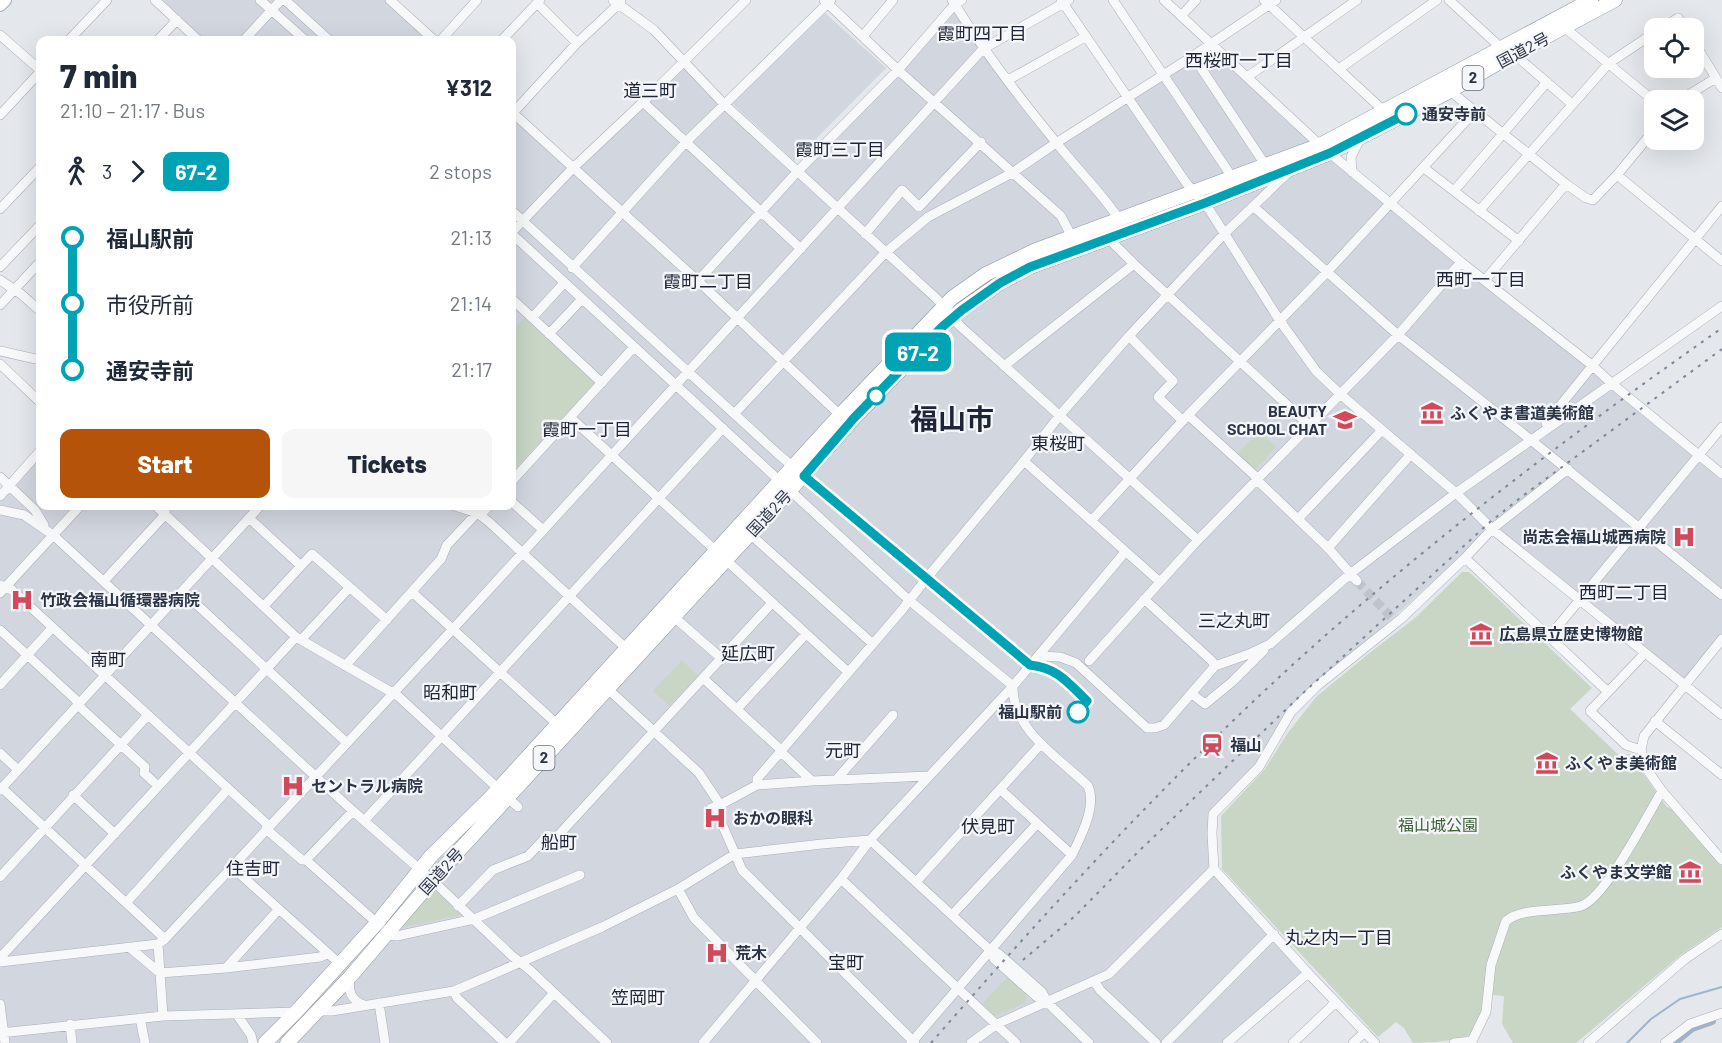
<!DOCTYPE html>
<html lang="en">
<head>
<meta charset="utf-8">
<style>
  :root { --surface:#fff; --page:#f6f6f7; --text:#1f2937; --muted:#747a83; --accent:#b45309 }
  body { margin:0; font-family:Barlow,"Noto Sans JP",sans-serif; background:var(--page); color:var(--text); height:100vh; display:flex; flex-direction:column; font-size:22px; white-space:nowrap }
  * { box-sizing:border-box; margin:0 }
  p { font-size:20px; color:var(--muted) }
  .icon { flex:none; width:33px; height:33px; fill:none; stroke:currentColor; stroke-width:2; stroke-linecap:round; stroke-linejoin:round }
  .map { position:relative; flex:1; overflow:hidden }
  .details { position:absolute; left:36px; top:36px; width:480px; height:474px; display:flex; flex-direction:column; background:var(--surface); border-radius:12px; box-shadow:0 6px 24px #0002 }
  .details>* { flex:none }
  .badge { padding:0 12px; border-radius:9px; font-size:21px; line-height:39px }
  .controls { position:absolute; left:1644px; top:18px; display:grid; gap:12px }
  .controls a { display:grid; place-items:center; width:60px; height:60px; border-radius:12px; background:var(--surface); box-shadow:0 6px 24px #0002; font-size:30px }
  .map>.badge { position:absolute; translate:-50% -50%; box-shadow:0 0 0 3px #fff }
  .legs { display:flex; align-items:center; gap:9px; height:66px; padding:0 24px; font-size:20px }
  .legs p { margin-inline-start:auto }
  .head { display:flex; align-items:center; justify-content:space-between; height:102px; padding:0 24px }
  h1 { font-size:33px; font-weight:800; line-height:45px }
  .cta { display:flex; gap:12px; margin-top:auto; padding:12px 24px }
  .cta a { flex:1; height:69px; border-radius:12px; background:var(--accent); color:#fff; font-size:24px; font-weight:800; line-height:69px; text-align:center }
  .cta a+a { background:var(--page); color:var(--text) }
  ul { padding:0 24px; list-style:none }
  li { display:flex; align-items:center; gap:21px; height:66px; font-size:22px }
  li i { display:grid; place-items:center; width:9px; height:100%; margin:0 8px; background:currentColor }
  li i::after { content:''; width:15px; height:15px; margin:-8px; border:4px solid; border-radius:50%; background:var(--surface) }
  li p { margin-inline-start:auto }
  li:first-child i { background:linear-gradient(#0000 50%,currentColor 0) }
  li:last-child i { background:linear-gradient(currentColor 50%,#0000 0) }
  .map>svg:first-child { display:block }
  .built { fill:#d2d6de }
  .green { fill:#c9d6c5 }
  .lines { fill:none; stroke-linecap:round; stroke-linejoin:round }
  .stream { stroke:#9fb4cc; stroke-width:2 }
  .canal { stroke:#9fb4cc; stroke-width:8 }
  .minor-tunnel { stroke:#bfc3cb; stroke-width:9; stroke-dasharray:9 4.5; stroke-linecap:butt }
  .minor-casing { stroke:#a9aeb7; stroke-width:10 }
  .major-casing { stroke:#a3abb8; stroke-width:14 }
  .highway-casing { stroke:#8b94a3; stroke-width:15 }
  .minor { stroke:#f7f8fa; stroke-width:9 }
  .major { stroke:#fff; stroke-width:12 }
  .highway { stroke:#fff; stroke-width:14 }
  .rail { stroke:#7d8696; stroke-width:2; stroke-dasharray:3 6; stroke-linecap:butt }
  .line-1-casing { stroke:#fff; stroke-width:14 }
  .line-1 { stroke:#00a3b4; stroke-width:9 }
  .stop-1-dot { fill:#fff; stroke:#00a3b4; stroke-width:3 }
  .labels { text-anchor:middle; stroke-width:4.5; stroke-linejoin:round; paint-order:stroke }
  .shield { fill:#f4f6f9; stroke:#676e7b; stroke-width:1.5 }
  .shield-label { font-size:15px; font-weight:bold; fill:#2b3445 }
  .street-label { font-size:16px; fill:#2b3445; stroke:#f4f6f9 }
  .stop-label { font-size:16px; font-weight:bold; fill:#2b3445; stroke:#f4f6f9; text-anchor:start }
  .poi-label { font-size:16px; font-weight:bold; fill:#2b3445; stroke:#f4f6f9; text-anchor:start }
  .park-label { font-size:16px; fill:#3f6138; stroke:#f4f6f9 }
  .neighbourhood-label { font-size:18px; fill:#1d2536; stroke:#f4f6f9 }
  .town-label { font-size:28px; font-weight:bold; fill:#1d2536; stroke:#f4f6f9 }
</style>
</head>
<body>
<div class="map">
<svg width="1722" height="1043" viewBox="0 0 1722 1043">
  <rect width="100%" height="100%" fill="#e4e7ec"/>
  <!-- built -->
  <path class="built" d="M156 0H391L435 40H200Z
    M956 1 989 58 1058 143 1213 46 1352 172 1722 471V637L1685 683 1492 528 1299 703 1262 763 1214 814 1212 870 1308 973 1226 1043H0V499L40 455V506H512V110L575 169 683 57 729 105 798 168 901 67Z
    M825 13 886 68 794 161 732 103Z"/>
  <!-- green -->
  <path class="green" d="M524 318 596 383 512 472V332Z
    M1259 431 1276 447 1255 470 1237 454Z
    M1462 572H1469L1477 579 1592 688 1570 709 1624 760 1627 754 1633 755 1639 768 1667 807 1670 808 1678 815 1722 866V927L1682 954 1576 1043H1513L1502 1024 1504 996 1483 994V1011L1470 1035C1451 1042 1433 1042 1413 1043L1404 1028 1396 1022 1378 1037 1222 869 1221 816 1265 769 1287 734 1316 697 1372 651 1415 618Z
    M682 660 698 676 669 706 653 691Z
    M433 888 460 915 395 929Z
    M1008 977 1027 994 1025 1003 995 1016 982 1004Z"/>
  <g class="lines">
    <!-- stream -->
    <path class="stream" d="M1627 1043 1651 1019 1680 999 1722 987"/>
    <!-- canal -->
    <path class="canal" d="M1674 1043 1692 1028 1712 1021"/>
    <!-- minor-tunnel -->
    <path class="minor-tunnel" d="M1357 581 1393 619"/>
    <!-- minor casing -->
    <g class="minor-casing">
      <path id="minor" d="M155 0 198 40
        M260 0 305 40
        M285 0 329 40
        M390 0 434 40
        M613 0 654 30 724 104 937 299 960 326 1198 540
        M824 0 898 70 1061 216 1072 237
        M952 0C983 50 1018 96 1055 141 1076 168 1100 191 1119 219
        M1061 0 1187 184 1205 203 1280 321 1316 371 1340 394 1456 493 1492 529 1722 715
        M1113 0 1232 177
        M1164 0 1320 145 1461 262 1593 366 1611 383 1722 474
        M1264 0 1384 111
        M1449 0 1498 45 1521 60 1572 104
        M537 3 577 43
        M1181 16 1196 0
        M1565 28 1654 101
        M1662 28 1678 18 1685 28
        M0 35 40 70
        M863 36 893 0
        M69 40 107 0
        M158 40 177 20
        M244 40 281 0
        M441 40 477 0
        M502 40 540 0
        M1694 42 1722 88
        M1193 56 1266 166
        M1339 69 1437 0
        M1247 77 1357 0
        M1008 80 1085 37
        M1450 91 1566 184 1586 198 1593 200 1617 175 1654 130
        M1680 100 1716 78
        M643 102 801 249
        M512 112 698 281 840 415
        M512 114 577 43 621 2
        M0 115 40 72
        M1424 168 1519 241
        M1352 172 1351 157 1360 139
        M1617 175 1722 261
        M1454 191 1547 82
        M1253 206 1398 335 1531 440 1722 595
        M0 209 40 167
        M512 211 778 454 1030 665
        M1479 211 1609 63 1654 33
        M512 232 573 168 643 102 746 0
        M512 234 910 601 1013 686C1012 731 1060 758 1088 786 1097 806 1081 836 1072 855L911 1043
        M865 234 902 190 919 207 981 142
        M1111 236 1114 244 1134 264 1309 425
        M0 267 40 225
        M572 268 685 143 831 0
        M0 280 21 294 40 311
        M1485 280 1566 184
        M698 281 797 172 898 70 955 4 962 0
        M512 299 602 383
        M0 305 40 262
        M532 318 564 283
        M549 334 582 299
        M1129 336 1173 381 1158 397 1183 421
        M0 351 40 360
        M0 364 40 402
        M1004 366 1134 264
        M735 413 885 253 928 217 1012 173 1056 143 1193 56 1276 0
        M1188 415 1254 475 1257 480 1328 548 1357 581
        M570 417 848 672
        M1548 428 1546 423 1722 206
        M1024 461 1160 582 1198 540 1398 335 1461 262
        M0 477 35 510 44 525
        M512 481 634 347
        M0 496 40 451
        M512 502 542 529
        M156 506 296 637 398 696 518 807
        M455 506 477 513 489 522 630 652
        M0 510 24 515 53 535 353 811 433 881 511 955 531 971 607 1043
        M480 515 489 506
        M249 518 301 566
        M1298 519 1382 430
        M1091 521 1188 415 1328 271 1475 111
        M750 534 873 644
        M1328 548 1411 454
        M1465 558 1607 691
        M104 581 162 518 167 506
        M0 585 12 590 269 826
        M182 591 346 742
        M412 592 557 724
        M0 593 80 506
        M1144 599 1212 661 1215 666
        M264 606 312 554 387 620
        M674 617 721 658
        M0 630 75 699 82 709 145 767 144 773 158 786
        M1549 637 1722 427
        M1722 639 1644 736 1641 750 1646 768 1662 791 1722 860
        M301 640 350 587
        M1038 656 1060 657 1076 663 1147 728H1155L1164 725 1215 666 1249 654 1270 644 1350 574 1456 493 1722 306
        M1089 661 1160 582
        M345 666 441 559 447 545 477 513
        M703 678 781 750
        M0 685 52 628
        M608 689 699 773 717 800 719 817 742 870 915 1043
        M1192 694 1205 704 1232 682 1264 650
        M737 709 806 634
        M1655 721 1722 775
        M1641 750 1626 745 1590 711 1645 653
        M780 751 812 781 929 776
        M0 753 18 770
        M836 780 893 715
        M757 785V779L902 610 926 579 1024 461 1060 415 1129 336 1224 234 1290 171
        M2 788 165 939
        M0 790 260 506
        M1001 790 1072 855
        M73 795 115 834
        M711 808 718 806 757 785 812 781
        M364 821 723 428
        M266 829 302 860H306L353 811
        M554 840 772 603
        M306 860 377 923
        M231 866 340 964
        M1214 869 1308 973 1375 1043
        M0 877 148 715
        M841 879 1016 1043
        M916 882 1041 744
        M678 889 694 918 817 1043
        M126 903 228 789
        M458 906 493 870 528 856 548 835
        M952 915 1037 824
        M386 935 397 936 474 919 580 875
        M158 944 163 1016
        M129 947 160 973 226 968 320 957 327 954
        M991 951 994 959 1037 997 1047 1002
        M0 958 296 637
        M0 962 158 944 165 939 452 630 983 49 1069 0
        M226 968 279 909
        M350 977C348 990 350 1000 364 1005
        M1095 982 1100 990 1156 1043
        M454 991 457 998 505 1043
        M379 1003 385 1043
        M0 1004 5 1043
        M316 1011H332L454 991 602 927 678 889 735 854 822 844 870 840 991 951 999 954 1042 992 1047 1002 1089 1043
        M237 1015 251 1035 253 1043
        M140 1018 145 1043
        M70 1024 72 1043
        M0 1033 163 1016 297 1012
        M509 1043 553 994
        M703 1043 841 879 870 840 1013 686 1125 552
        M971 1043 997 1024 1109 974 1214 869 1212 834 1213 814 1259 767 1291 712 1317 686 1402 618 1465 558 1492 529 1568 469
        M1166 1043 1274 934
        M1227 1043 1308 973
        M1293 1043 1336 1002
        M1353 1043 1365 1032
        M1454 1043 1472 1041
        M1472 1043V1041L1486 1012 1491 965 1506 921C1522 907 1560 912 1581 906 1605 899 1648 814 1662 791
        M1588 1043 1685 959 1722 934
        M1665 1043 1690 1024 1722 1013"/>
    </g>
    <!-- major casing -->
    <g class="major-casing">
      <path id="major" d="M0 5 5 0"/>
    </g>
    <!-- highway casing -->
    <g class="highway-casing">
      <path id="highway" d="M265 1043 296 1012 377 923 431 856 490 798 840 415 952 298 986 274 1036 250 1320 145 1591 0
        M287 1043 350 977 443 868 804 475 854 418 942 327 961 310 1000 283 1030 267 1205 203 1330 153 1450 91 1512 55 1615 0"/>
    </g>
    <!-- minor -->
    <use href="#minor" class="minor"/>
    <!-- major -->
    <use href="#major" class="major"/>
    <!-- highway -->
    <use href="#highway" class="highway"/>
    <!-- rail -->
    <path class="rail" d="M1023 960 1075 916 1138 852 1301 695 1490 522 1524 495 1722 349
      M931 1043C1048 909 1167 779 1299 659 1432 539 1575 431 1722 328"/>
  </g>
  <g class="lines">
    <!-- line-1 casing -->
    <g class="line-1-casing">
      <path id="line-1" d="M1078 712 1087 701C1068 683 1058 668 1030 665L804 476 854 418 942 327 962 310 1000 283 1030 267 1205 203 1330 153 1406 114"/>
    </g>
    <!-- line-1 -->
    <use href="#line-1" class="line-1"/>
  </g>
  <!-- icons -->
  <defs>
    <g id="museum-bare" transform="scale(1.8)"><path d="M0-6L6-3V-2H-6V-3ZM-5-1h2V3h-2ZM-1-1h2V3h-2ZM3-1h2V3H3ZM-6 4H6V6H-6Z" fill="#d1495b" stroke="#f4f6f9" stroke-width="2.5" paint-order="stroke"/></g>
    <g id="university-bare" transform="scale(1.8)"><path d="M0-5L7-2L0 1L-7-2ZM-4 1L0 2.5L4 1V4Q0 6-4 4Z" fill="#d1495b" stroke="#f4f6f9" stroke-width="2.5" paint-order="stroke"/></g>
    <g id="hospital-bare" transform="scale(1.8)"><path d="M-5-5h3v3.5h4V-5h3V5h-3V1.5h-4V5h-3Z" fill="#d1495b" stroke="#f4f6f9" stroke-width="2.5" paint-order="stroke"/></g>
    <g id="station-bare" transform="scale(1.8)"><path d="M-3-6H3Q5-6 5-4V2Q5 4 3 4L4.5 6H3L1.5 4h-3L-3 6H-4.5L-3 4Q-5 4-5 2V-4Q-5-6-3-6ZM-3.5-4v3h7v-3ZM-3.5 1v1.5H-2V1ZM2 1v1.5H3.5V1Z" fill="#d1495b" stroke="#f4f6f9" stroke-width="2.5" paint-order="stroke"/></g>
  </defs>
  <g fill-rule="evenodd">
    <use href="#museum-bare" x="1432" y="413"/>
    <use href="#university-bare" x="1345" y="420"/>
    <use href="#hospital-bare" x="1684" y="537"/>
    <use href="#hospital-bare" x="22" y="600"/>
    <use href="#museum-bare" x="1481" y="634"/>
    <use href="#station-bare" x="1212" y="745"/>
    <use href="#museum-bare" x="1547" y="763"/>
    <use href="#hospital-bare" x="293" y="786"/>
    <use href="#hospital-bare" x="715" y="818"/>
    <use href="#museum-bare" x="1690" y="872"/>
    <use href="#hospital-bare" x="717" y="953"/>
  </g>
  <!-- markers -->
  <g class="stop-1-dot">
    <circle cx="1406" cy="114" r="10"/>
    <circle cx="876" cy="396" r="8"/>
    <circle cx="1078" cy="712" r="10"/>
  </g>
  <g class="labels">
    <!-- shield labels -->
    <g class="shield">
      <rect x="1462.5" y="66" width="21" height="24" rx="4.5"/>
      <rect x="533.5" y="746" width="21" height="24" rx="4.5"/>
    </g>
    <g class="shield-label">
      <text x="1473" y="83">2</text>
      <text x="544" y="763">2</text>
    </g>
    <!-- street labels -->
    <g class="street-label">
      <text transform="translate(1523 50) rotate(-28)" y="6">国道2号</text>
      <text transform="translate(769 513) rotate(-47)" y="6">国道2号</text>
      <text transform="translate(441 871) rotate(-48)" y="6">国道2号</text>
    </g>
    <!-- stop labels -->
    <g class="stop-label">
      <text x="1422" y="120">通安寺前</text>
      <text x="1062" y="718" text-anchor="end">福山駅前</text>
    </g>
    <!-- poi labels -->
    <g class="poi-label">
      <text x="1327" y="417" text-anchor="end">BEAUTY<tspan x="1327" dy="18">SCHOOL CHAT</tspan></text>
      <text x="1450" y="419">ふくやま書道美術館</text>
      <text x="1666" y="543" text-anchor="end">尚志会福山城西病院</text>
      <text x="40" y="606">竹政会福山循環器病院</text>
      <text x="1499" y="640">広島県立歴史博物館</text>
      <text x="1230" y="751">福山</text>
      <text x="1565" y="769">ふくやま美術館</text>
      <text x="311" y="792">セントラル病院</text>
      <text x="733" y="824">おかの眼科</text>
      <text x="1672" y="878" text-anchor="end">ふくやま文学館</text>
      <text x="735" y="959">荒木</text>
    </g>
    <!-- park labels -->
    <g class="park-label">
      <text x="1438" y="831">福山城公園</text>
    </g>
    <!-- neighbourhood labels -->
    <g class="neighbourhood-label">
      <text x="982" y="40">霞町四丁目</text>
      <text x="1239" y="67">西桜町一丁目</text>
      <text x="650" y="97">道三町</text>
      <text x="840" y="156">霞町三丁目</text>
      <text x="1481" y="286">西町一丁目</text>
      <text x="708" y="288">霞町二丁目</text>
      <text x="587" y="436">霞町一丁目</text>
      <text x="1058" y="450">東桜町</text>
      <text x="1624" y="599">西町二丁目</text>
      <text x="1234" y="627">三之丸町</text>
      <text x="748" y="660">延広町</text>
      <text x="108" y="666">南町</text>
      <text x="450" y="699">昭和町</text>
      <text x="843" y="757">元町</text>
      <text x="988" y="833">伏見町</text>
      <text x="559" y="849">船町</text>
      <text x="253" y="875">住吉町</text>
      <text x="1339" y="944">丸之内一丁目</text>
      <text x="846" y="969">宝町</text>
      <text x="638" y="1004">笠岡町</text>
    </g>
    <!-- town labels -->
    <g class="town-label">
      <text x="952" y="429">福山市</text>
    </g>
  </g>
</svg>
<div class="controls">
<a><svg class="icon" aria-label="locate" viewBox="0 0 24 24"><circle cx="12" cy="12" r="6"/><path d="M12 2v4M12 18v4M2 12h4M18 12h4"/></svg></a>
<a><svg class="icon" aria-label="layers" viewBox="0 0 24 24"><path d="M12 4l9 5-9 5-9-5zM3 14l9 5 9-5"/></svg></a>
</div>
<b class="badge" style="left:918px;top:352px;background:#00a3b4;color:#fff">67-2</b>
<section class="details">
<div class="head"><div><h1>7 min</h1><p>21:10 – 21:17 · Bus</p></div><b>¥312</b></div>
<div class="legs"><svg class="icon" aria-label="walk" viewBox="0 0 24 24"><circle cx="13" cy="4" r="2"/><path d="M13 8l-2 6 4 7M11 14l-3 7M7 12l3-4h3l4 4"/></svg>3<svg class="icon" aria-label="forward" viewBox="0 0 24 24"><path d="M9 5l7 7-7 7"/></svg><b class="badge" style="background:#00a3b4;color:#fff">67-2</b><p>2 stops</p></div>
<ul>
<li><i style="color:#00a3b4"></i><b>福山駅前</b><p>21:13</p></li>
<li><i style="color:#00a3b4"></i><span>市役所前</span><p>21:14</p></li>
<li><i style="color:#00a3b4"></i><b>通安寺前</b><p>21:17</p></li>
</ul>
<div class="cta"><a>Start</a><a>Tickets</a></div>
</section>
</div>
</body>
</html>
